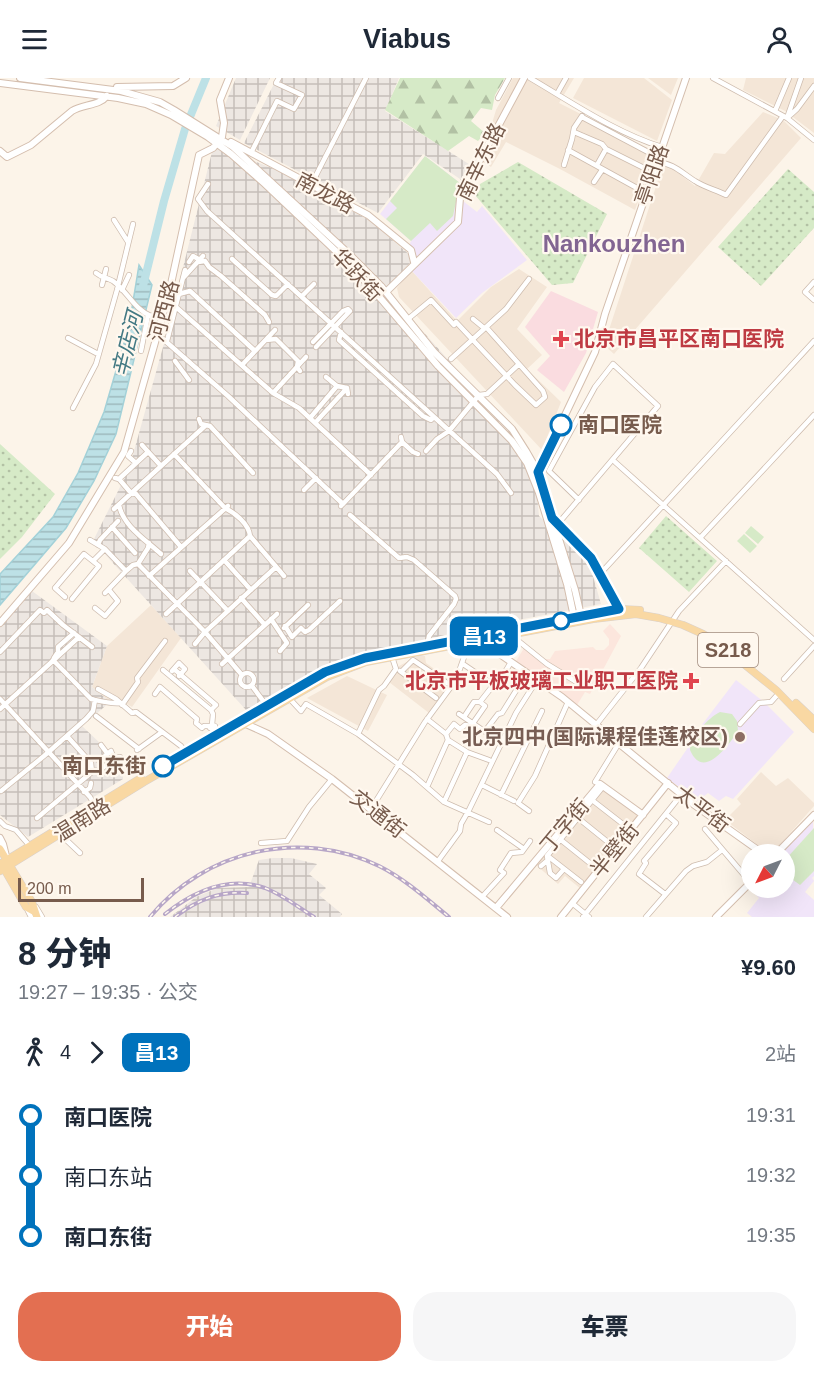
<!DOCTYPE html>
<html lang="zh">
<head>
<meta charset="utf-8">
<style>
  :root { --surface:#fff; --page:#f6f6f7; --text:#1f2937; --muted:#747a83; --accent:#e36f51 }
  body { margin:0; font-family:Helvetica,"Noto Sans SC",sans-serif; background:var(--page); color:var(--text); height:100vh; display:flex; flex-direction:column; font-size:22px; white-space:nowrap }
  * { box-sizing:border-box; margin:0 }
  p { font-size:20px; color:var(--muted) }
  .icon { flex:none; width:33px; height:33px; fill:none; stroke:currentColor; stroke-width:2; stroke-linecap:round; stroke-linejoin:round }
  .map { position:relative; height:839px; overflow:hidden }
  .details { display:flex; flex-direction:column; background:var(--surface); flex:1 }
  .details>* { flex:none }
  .badge { padding:0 12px; border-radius:9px; font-size:21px; line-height:39px }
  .needle { width:39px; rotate:228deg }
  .tools { position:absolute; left:741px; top:766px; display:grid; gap:12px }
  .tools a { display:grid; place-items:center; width:54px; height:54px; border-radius:50%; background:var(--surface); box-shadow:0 6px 24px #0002; font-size:30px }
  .scale { position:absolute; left:18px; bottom:15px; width:126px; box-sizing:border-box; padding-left:6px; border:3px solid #775b4c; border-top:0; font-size:16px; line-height:21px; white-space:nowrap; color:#775b4c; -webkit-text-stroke:4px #fff8ef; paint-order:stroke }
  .map>.badge { position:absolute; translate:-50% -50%; box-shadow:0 0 0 3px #fff }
  .legs { display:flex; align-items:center; gap:9px; height:66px; padding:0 18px; font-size:20px }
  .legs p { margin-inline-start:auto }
  .head { display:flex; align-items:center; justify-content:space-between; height:102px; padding:0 18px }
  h1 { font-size:33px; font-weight:800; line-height:45px }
  .cta { display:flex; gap:12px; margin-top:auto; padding:12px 18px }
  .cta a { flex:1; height:69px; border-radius:24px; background:var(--accent); color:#fff; font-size:24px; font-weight:800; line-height:69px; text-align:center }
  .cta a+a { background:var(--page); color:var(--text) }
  ul { padding:0 18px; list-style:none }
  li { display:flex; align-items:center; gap:21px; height:60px; font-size:22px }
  li i { display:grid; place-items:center; width:9px; height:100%; margin:0 8px; background:currentColor }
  li i::after { content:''; width:15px; height:15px; margin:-8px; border:4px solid; border-radius:50%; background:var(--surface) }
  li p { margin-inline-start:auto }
  li:first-child i { background:linear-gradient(#0000 50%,currentColor 0) }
  li:last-child i { background:linear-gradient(currentColor 50%,#0000 0) }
  header { display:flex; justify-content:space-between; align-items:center; height:78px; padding:0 18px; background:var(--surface); font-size:27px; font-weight:800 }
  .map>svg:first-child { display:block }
  .residential { fill:#f4e6d7 }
  .commercial { fill:#fce6dd }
  .industrial { fill:url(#industrial-grid) }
  .education { fill:#f1e5f9 }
  .medical { fill:#fadce0 }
  .green { fill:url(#green-dots) }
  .forest { fill:url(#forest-firs) }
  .pitch { fill:#d6eac7 }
  .water { fill:url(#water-rules); stroke:#a3d1d8; stroke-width:1.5 }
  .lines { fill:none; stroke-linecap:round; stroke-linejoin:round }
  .river { stroke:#bde1e6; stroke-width:8 }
  .street-casing { stroke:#cebcae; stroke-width:6 }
  .secondary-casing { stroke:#d4beae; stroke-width:8 }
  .primary-casing { stroke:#d9d1cd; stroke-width:8 }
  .street { stroke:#fff; stroke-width:4.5 }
  .secondary { stroke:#fff; stroke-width:6 }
  .primary { stroke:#f9d8a3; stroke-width:7 }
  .rail-casing { stroke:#b7a6c7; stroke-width:4 }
  .rail { stroke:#fff8ef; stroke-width:1.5; stroke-dasharray:4.5; stroke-linecap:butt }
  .line-1-casing { stroke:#fff; stroke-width:14 }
  .line-1 { stroke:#0072bc; stroke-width:9 }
  .health-dot { fill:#e0444e; stroke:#fff8ef; stroke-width:2 }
  .stop-1-dot { fill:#fff; stroke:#0072bc; stroke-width:3 }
  .education-dot { fill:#8d6e63; stroke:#fff8ef; stroke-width:2 }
  .labels { text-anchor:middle; stroke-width:4.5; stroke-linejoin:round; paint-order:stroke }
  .shield { fill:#fff8ef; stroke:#a08a7d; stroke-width:1.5 }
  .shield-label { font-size:20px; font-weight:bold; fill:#775b4c }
  .street-label { font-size:21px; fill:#775b4c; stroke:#fff8ef }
  .health-label { font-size:21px; font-weight:bold; fill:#be3a42; stroke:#fff8ef; text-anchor:start }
  .stop-label { font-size:21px; font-weight:bold; fill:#775b4c; stroke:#fff8ef; text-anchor:start }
  .education-label { font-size:21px; font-weight:bold; fill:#785e54; stroke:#fff8ef; text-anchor:end }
  .water-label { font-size:22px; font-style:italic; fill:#437983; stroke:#fff8ef }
  .quarter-label { font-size:24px; font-weight:bold; fill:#826592; stroke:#fff8ef }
</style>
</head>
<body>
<header><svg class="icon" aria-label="menu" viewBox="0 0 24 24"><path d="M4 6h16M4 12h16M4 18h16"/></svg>Viabus<svg class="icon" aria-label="person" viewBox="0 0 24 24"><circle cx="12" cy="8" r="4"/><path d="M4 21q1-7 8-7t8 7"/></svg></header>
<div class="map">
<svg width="814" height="839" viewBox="0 0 814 839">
  <defs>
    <pattern id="industrial-grid" width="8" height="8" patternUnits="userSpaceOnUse" patternTransform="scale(1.5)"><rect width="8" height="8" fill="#ede7e2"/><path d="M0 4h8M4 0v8" fill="none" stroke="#c5beb9"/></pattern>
    <pattern id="green-dots" width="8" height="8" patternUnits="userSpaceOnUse" patternTransform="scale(1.5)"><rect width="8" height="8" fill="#d6eac7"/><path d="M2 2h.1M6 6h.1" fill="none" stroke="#b2c1a4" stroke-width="1.8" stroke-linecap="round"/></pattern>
    <pattern id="forest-firs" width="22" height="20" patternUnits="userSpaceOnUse" patternTransform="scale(1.5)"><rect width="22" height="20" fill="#d6eac7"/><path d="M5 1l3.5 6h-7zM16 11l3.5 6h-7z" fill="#b2c1a4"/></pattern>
    <pattern id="water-rules" width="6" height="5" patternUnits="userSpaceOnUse" patternTransform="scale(1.5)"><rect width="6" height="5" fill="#bde1e6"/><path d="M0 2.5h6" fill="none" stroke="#9eb9bd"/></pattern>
  </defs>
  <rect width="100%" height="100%" fill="#fcf4e9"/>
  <!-- residential -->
  <path class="residential" d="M513 0H574L559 25 648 70 654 79 635 132 560 91 506 64 491 89 474 78 490 52 496 32Z
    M584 0H644L672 22 657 63 573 20Z
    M648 0H678L671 17Z
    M746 0H814V55L785 33 743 12Z
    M763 34 783 42 801 60 614 276 604 267 664 84 695 108 714 75 725 76Z
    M519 191 547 209 517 251 542 277 527 291 561 324 542 372 399 219 397 210 411 192 457 243 491 209Z
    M151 527 181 560 132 629 121 622 110 624 92 609 107 568Z
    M420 577 425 578 426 585 451 603 429 635 389 604 399 588Z
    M347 598 387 617 368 653 307 620Z
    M761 694 776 708 788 700 814 725V728L771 777 725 742 741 726 737 721Z
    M601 709 640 736 581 811 565 798 558 806 536 787Z"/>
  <!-- commercial -->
  <path class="commercial" d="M610 546 621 558 590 616 585 614 577 627 516 583 526 567 543 581H550L555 573 593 569 596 572H604L609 567V561L603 553Z"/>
  <!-- industrial -->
  <path class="industrial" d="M236 0H270L240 62 216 48Z
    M277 0H399L385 33 472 88 460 105V101L423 76 378 135 318 104 312 98 309 99 244 65Z
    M222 63 254 83 279 93 369 142 410 177V185L386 212 533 377 539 438 590 488 601 526 461 553 331 585 246 632 93 463 129 391 163 269 212 74Z
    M32 513 107 568 92 609 110 624 82 648 122 686 123 701 28 759 0 737V549Z
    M273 780H291L317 786 309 796 326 810 319 817 342 836 340 839H170L196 819 218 810 249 809 259 782Z"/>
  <!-- education -->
  <path class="education" d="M425 78 460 105 463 123 477 134 482 128 527 182 482 215 456 240 411 192 417 179 409 168 411 163 380 136Z
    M736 602 764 624 794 654 733 721 726 718 719 723 708 715 698 723 667 700 687 671 688 665Z
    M813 741 814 798 812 800 814 803 805 814 814 822V839H752L747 835 759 820 750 811 751 809 784 810V777H780Z"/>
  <!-- medical -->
  <path class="medical" d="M551 213 598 234 586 275 564 314 537 292 550 278 525 249Z"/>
  <!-- green -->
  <path class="green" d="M518 84 607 136 573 205 552 207 475 117 480 106Z
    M788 91 814 114V150L761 208 718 169Z
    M0 366 55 416 22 459 0 481Z
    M666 438 717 483 689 514 639 470Z"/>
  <!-- forest -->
  <path class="forest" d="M400 0H505L495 17 492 32 481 30 471 43 485 55 478 63 469 58 448 73 385 32Z"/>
  <!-- pitch -->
  <path class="pitch" d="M425 78 460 105 453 138 437 153 430 145 411 163 386 141 397 130 390 123Z
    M751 448 764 459 758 466 745 455Z
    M744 456 757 468 750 475 737 463Z
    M720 634 732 636 737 643 738 653C728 668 703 703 690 672 690 659 708 640 720 634Z
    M814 750V793L800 807 785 796V782Z"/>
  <!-- water -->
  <path class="water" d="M139 187 152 207 116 356 94 403 66 450 0 527V496L53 439 78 395 104 334 129 248Z"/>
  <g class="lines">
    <!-- river -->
    <path class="river" d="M143 208 164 123 185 51 206 0"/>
    <!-- street casing -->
    <g class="street-casing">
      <path id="street" d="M530 0C571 24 616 55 662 69
        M713 0 787 40 814 62
        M557 16 566 0
        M498 20 509 0
        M775 33 789 0
        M582 39 648 74
        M787 40 801 0
        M787 40 797 31 814 8
        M574 54 602 66 606 71 646 91
        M568 72 646 115
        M251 75 277 23 294 31 302 17 276 5 279 0
        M657 84C673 85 682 95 695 103 704 109 716 112 726 117L783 38
        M564 87 572 61 574 50 582 38
        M597 87 606 71
        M594 104 602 92
        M208 106 198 121 207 133 497 396 511 415
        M311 107 366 0
        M114 142 128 164
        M232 181 272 217 276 218 288 206
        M189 184 193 178 200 182
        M198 184 205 183 209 189 221 198 265 237 269 244
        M96 195C102 200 106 199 113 203 128 214 134 231 151 238L164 233
        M184 199 203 178
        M814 204 805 214 814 222
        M102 207 106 191
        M122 212 129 197
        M179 216 190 213 255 273
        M302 218 314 206
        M176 229 273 315 299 330 371 397
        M408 241 431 222 454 247
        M473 241 484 250
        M456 244 515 307 536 327 545 319 543 313 486 249
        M341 254 339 262 423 338 431 342 434 339
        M68 260 98 276
        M163 261 228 318 343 426
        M266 262 276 261 298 283 297 289 300 293
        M167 263 185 192
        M313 264 343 233 348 231 350 233 316 269
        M141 273 148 237
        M451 281 506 231 529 201
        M175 283 189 302
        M242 287 275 252
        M326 299 337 308 347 310 348 316
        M273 315 306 279
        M73 330 96 286 117 212 133 146
        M310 340 337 308
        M199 341 201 346 210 348 253 395
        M315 345 347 310
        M401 359 402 364 413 374 418 376
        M142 367 161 388
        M131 373 128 378 136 385
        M426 373 437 361 449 353 479 317 487 316 518 287
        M174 376 225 430C235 435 249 446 250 458L284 498
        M615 384 814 562
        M115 400 119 401 148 374
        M119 401 131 415 136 416 181 469
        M304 412 316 400
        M119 427C123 448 146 462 161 476
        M341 428 402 364
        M114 431 205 348
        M350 437 399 480 407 479 414 482 455 518 456 521 454 526 429 558 427 568
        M557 447 658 328 613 286 595 309 549 393 579 422
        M112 449 135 475
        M700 460 814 337
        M90 462 105 471 126 493 133 487 138 486
        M149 465 148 470 138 486 205 554 242 597
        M98 467 100 462 118 443
        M224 482 251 512
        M93 483 105 471
        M190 493 228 533
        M600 496 814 263
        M149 498 228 428
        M105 515 126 493
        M65 519 55 510 84 476 99 488 72 521
        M241 520 265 547
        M95 530 105 538 118 523 109 512
        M166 536 250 458
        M271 541 287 565 280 573
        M285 548 292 559 301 550 305 554 309 552 340 523
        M284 550 308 527
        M511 557 547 586 583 608
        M195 566 205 554 276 489
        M0 574 40 532 44 535 47 532 63 547 92 569
        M54 580 58 574V569L74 555
        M53 582 91 621C100 623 111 626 120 625
        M222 586 277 536
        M463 586 491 605 498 606 511 584
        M174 591 216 627 211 632
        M163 592 211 632 213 636 212 647
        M172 593 179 585 185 591 179 598
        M400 593 436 620
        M401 594 413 582 447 605
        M240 602a7 7 0 1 1 14 0a7 7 0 1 1-14 0Z
        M784 601 814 568
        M252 608 267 628
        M98 611 116 621 132 635 136 634 181 668 186 675
        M155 616 160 609 197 641 196 645 202 650 204 648H210
        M289 620 301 633 306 626 358 656 413 697 444 724 489 744
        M0 621 90 719 95 728
        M122 627 138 604 137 600 165 563
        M0 631 79 559
        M459 636 487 655
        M96 638 139 671
        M464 639 474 624H480L491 610 492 605
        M427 641 446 656 448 662 467 674 489 682
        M740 646 759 625 771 624 779 615
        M596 647 641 590 679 533 726 483
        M213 652 210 650 212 647 215 648 213 652 216 657
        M485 653 498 636 502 635 527 595
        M358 656 379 612 384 608 396 591 392 579
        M446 656 454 646 460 651 465 647 471 648 485 628 480 624
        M101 667 107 675
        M137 672 162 654
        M99 683 111 673 114 681
        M99 693 116 679H120
        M600 706 595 704 619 665
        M482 707 514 723
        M427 709 448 662
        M1 713 44 678 86 641 93 633 95 622
        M84 714 90 710 91 705
        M501 717 542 633
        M592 722 628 750
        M444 724 467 674
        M371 731 425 644 456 602 469 565
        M529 733 518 725 535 698 568 624
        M37 740 92 694 91 685 67 658
        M578 740 614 769
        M0 743 5 748 16 752 29 767
        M705 751 750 804
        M497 752 524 771
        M59 755 80 775
        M561 762 596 790
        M261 765 287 763 309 729 332 701
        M549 779 581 804
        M438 783 460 753 461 746 469 732 516 635 537 602
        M541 788 548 782
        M564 791 556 800 550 795 547 778 601 711
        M665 816 639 796 646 785 644 783 676 745 666 736
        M482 819 504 795 500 792 511 775 522 774 530 763
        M572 825 589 839
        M26 829 31 839
        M36 829 42 839
        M583 839 681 717
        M646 839 686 793 693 788 707 784 722 772"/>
    </g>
    <!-- secondary casing -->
    <g class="secondary-casing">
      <path id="secondary" d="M20 0 121 13 160 24 174 32 233 69 349 176 381 208 434 274 512 351 526 373 538 394 575 512 582 542
        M0 5 118 20 146 26 171 37 208 59 231 76 265 106 342 179 376 215 438 288 512 363 527 385 539 415 567 506 575 544
        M117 9 173 8 186 0
        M231 64 368 137 411 172 414 184
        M0 73 7 79 31 67 72 33C83 26 99 28 107 18
        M386 214 458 144 460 120 465 110 524 0
        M538 394 595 274 605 236 686 0
        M555 443 591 480 619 534
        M0 545 69 465 124 374 169 215 199 77 213 70 222 59 224 45 220 22 229 0
        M486 559 488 568 562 619 693 726 765 777
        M243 642 246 646 268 656 332 701 507 839
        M0 760 3 766 6 778
        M775 777 814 737
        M496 830 600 706 643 737
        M561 839 668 705
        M716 839 752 803"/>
    </g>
    <!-- primary casing -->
    <g class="primary-casing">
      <path id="primary" d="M591 537 619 531 640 532
        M418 570 581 539
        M307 605 344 586 368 579
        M796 625 814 642
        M0 771 32 824 37 839
        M0 786 141 700
        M3 789 26 829 35 834
        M0 793 144 704 327 599 366 584 593 541 636 536 659 540 683 547 703 556 719 566 776 612 814 651"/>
    </g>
    <!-- street -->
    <use href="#street" class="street"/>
    <!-- secondary -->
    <use href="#secondary" class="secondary"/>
    <!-- primary -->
    <use href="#primary" class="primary"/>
    <!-- rail casing -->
    <g class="rail-casing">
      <path id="rail" d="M165 836C194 813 228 797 265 810 283 817 298 829 314 839
        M150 839C205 772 300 750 379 788 405 801 427 821 449 839
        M175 839C197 822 219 813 247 815"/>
    </g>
    <!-- rail -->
    <use href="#rail" class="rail"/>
  </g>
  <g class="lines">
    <!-- line-1 casing -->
    <g class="line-1-casing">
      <path id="line-1" d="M163 688 325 594 365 580 619 531 591 480 552 440 538 394 561 347"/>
    </g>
    <!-- line-1 -->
    <use href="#line-1" class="line-1"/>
  </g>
  <!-- markers -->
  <g class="health-dot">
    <path d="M558 252h6v6h6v6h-6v6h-6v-6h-6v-6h6z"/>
    <path d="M688 594h6v6h6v6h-6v6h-6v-6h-6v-6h6z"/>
  </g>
  <g class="stop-1-dot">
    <circle cx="561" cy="347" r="10"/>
    <circle cx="561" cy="543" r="8"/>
    <circle cx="163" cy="688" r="10"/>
  </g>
  <circle class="education-dot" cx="740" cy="659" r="6"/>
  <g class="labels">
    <!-- shield labels -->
    <rect class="shield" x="698" y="555" width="60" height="34" rx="4.5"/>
    <g class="shield-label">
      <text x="728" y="579">S218</text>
    </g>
    <!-- street labels -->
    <g class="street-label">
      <text transform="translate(481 84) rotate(-64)" y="7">南辛东路</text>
      <text transform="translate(652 97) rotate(-71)" y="7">亭阳路</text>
      <text transform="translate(325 115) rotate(28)" y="7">南龙路</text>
      <text transform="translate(357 197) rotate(47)" y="7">华跃街</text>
      <text transform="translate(164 233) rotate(-75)" y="7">河西路</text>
      <text transform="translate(702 731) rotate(37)" y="7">太平街</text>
      <text transform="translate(378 736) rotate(38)" y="7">交通街</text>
      <text transform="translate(82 742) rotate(-32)" y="7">温南路</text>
      <text transform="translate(565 748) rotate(-50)" y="7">丁字街</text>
      <text transform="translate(615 772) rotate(-51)" y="7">半壁街</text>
    </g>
    <!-- health labels -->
    <g class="health-label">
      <text x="574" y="268">北京市昌平区南口医院</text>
      <text x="678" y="610" text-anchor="end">北京市平板玻璃工业职工医院</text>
    </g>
    <!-- stop labels -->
    <g class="stop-label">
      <text x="578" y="354">南口医院</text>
      <text x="146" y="695" text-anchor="end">南口东街</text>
    </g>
    <!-- education labels -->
    <g class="education-label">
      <text x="728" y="666">北京四中(国际课程佳莲校区)</text>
    </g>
    <!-- water labels -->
    <g class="water-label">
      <text transform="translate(127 266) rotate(-76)" y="8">辛店河</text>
    </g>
    <!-- quarter labels -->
    <g class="quarter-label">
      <text x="614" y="174">Nankouzhen</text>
    </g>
  </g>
</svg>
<div class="tools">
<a><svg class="needle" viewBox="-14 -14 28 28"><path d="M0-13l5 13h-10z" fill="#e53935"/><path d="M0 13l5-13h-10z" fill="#747a83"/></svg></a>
</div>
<div class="scale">200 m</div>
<b class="badge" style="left:484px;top:558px;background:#0072bc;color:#fff">昌13</b>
</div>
<section class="details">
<div class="head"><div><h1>8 分钟</h1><p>19:27 – 19:35 · 公交</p></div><b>¥9.60</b></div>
<div class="legs"><svg class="icon" aria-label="walk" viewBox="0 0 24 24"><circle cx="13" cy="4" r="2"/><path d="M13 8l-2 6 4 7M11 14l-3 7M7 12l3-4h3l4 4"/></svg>4<svg class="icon" aria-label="forward" viewBox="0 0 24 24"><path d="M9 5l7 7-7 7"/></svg><b class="badge" style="background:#0072bc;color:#fff">昌13</b><p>2站</p></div>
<ul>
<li><i style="color:#0072bc"></i><b>南口医院</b><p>19:31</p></li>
<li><i style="color:#0072bc"></i><span>南口东站</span><p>19:32</p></li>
<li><i style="color:#0072bc"></i><b>南口东街</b><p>19:35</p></li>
</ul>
<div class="cta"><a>开始</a><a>车票</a></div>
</section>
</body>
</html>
